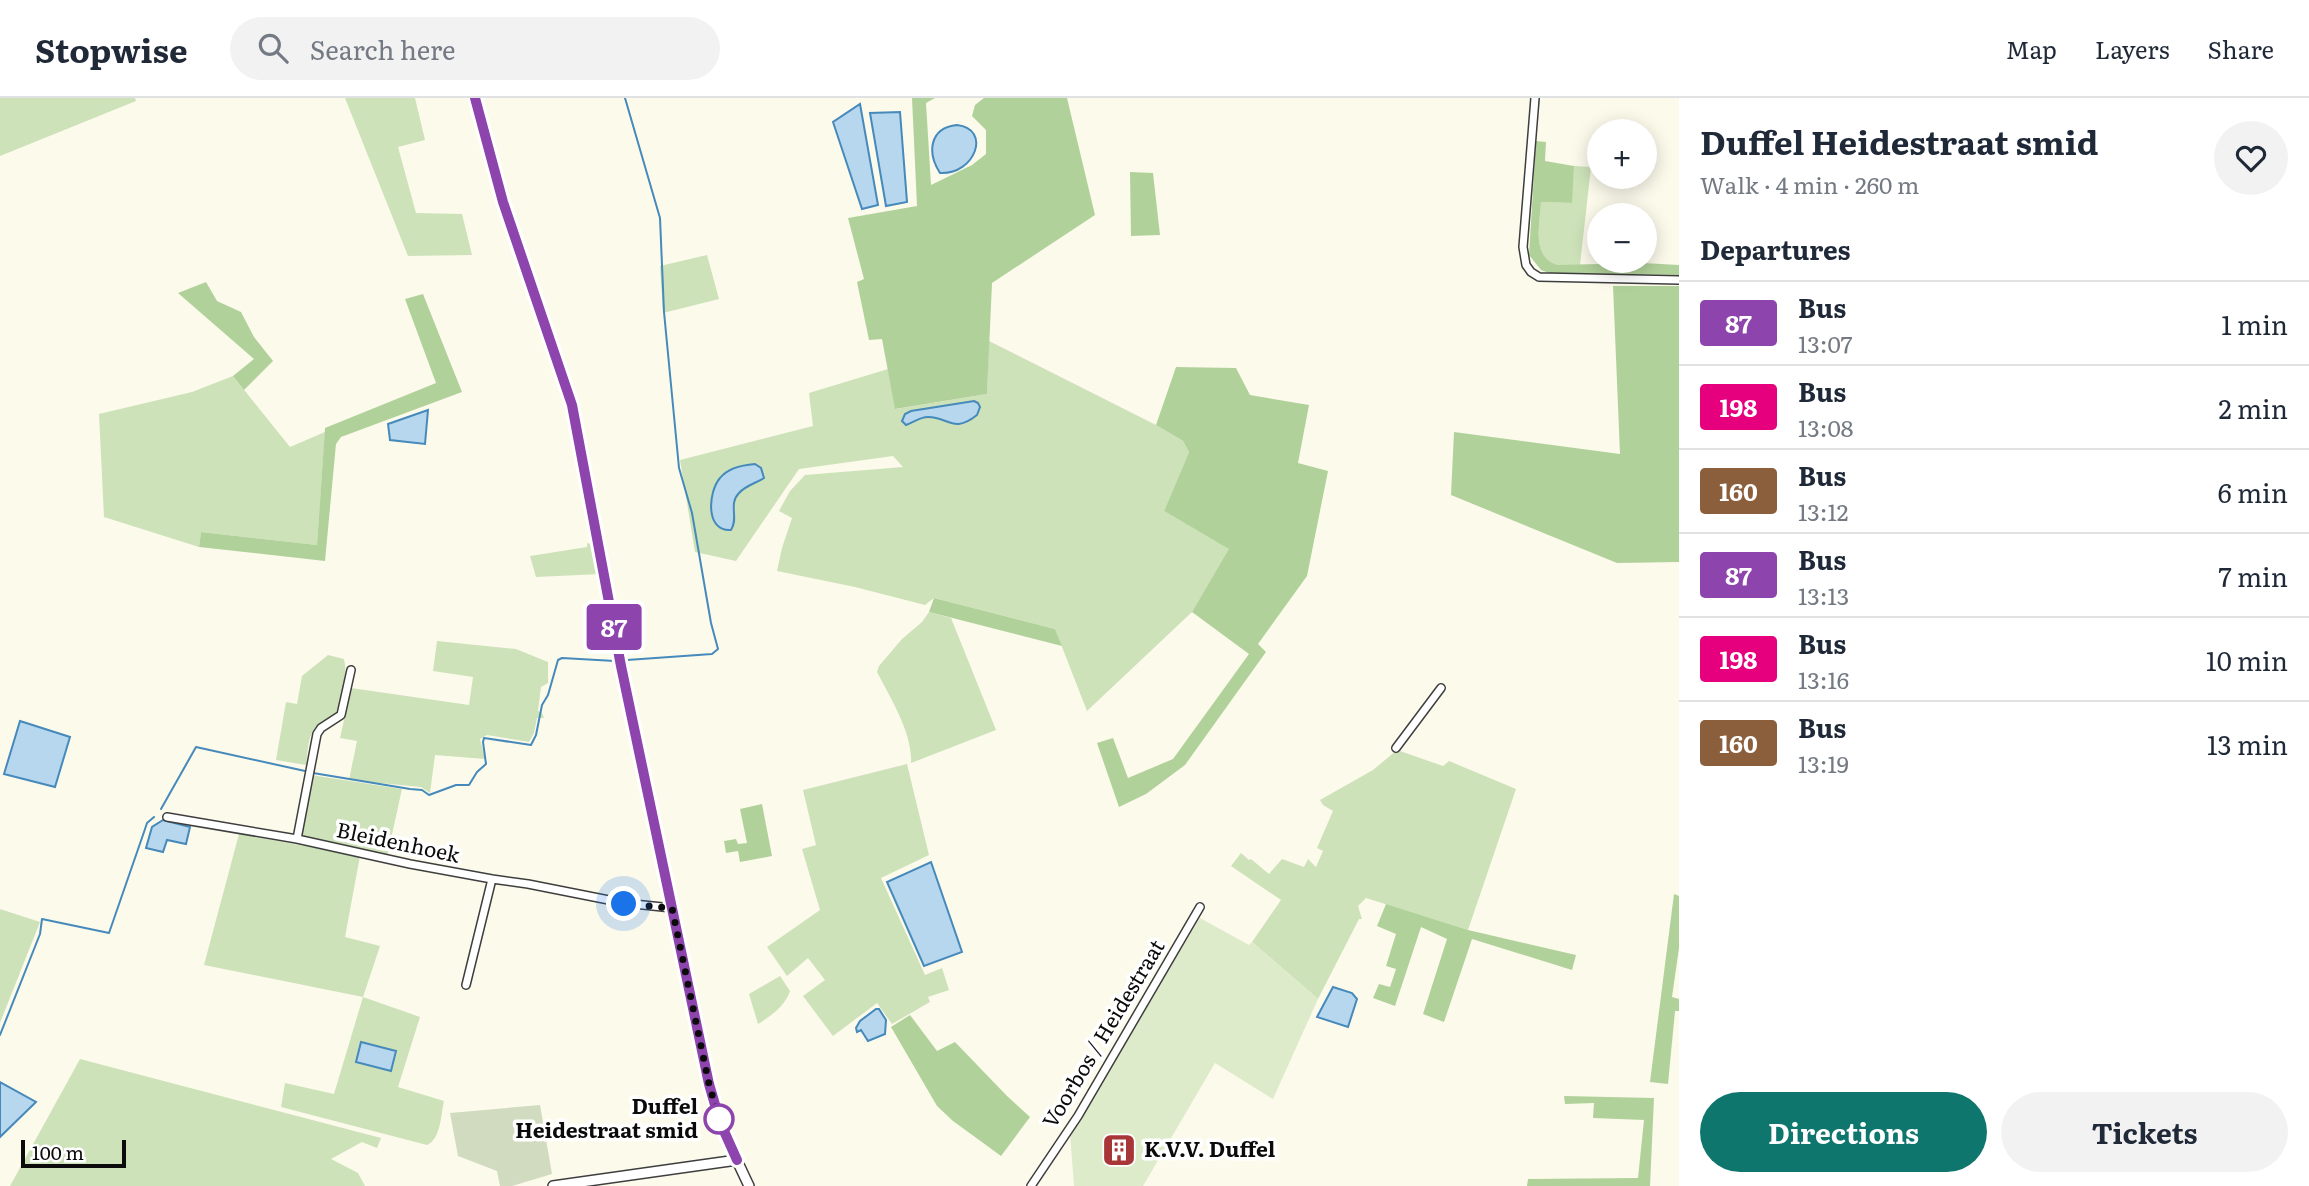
<!DOCTYPE html>
<html lang="en">
<head>
<meta charset="utf-8">
<style>
  :root { --surface:#fff; --page:#f2f2f3; --text:#1f2937; --muted:#747a83; --line:#e0e1e3; --accent:#0f766e }
  body { margin:0; font-family:Literata,serif; background:var(--page); color:var(--text); height:100vh; display:flex; flex-direction:column; font-size:26px; white-space:nowrap }
  * { box-sizing:border-box; margin:0 }
  p { font-size:23px; color:var(--muted) }
  .icon { flex:none; width:38px; height:38px; fill:none; stroke:currentColor; stroke-width:2; stroke-linecap:round; stroke-linejoin:round }
  .map { position:relative; flex:1; overflow:hidden }
  .details { display:flex; flex-direction:column; background:var(--surface); width:630px }
  .details>* { flex:none }
  .badge { padding:0 14px; border-radius:5px; font-size:24px; line-height:46px }
  .buttons { position:absolute; left:1587px; top:21px; display:grid; gap:14px }
  .buttons a { display:grid; place-items:center; width:70px; height:70px; border-radius:50%; background:var(--surface); box-shadow:0 4px 18px #0003; font-size:35px }
  .scale { position:absolute; left:21px; bottom:18px; width:105px; box-sizing:border-box; padding-left:7px; border:4px solid #0b0b0b; border-top:0; font-size:19px; line-height:24px; white-space:nowrap; color:#0b0b0b; -webkit-text-stroke:5px #fff; paint-order:stroke }
  .you { position:absolute; width:35px; height:35px; margin:-18px; border:5px solid #fff; border-radius:50%; background:#1a73e8; box-shadow:0 0 0 10px #1a73e833 }
  .map>.badge { position:absolute; translate:-50% -50%; box-shadow:0 0 0 4px #fff }
  h2 { padding:0 21px; font-size:26px; line-height:63px }
  .round { display:grid; place-items:center; flex:none; width:74px; height:74px; border-radius:37px; background:var(--page) }
  .summary { display:flex; align-items:center; justify-content:space-between; height:119px; padding:0 21px }
  h1 { font-size:33px; font-weight:700; line-height:52px }
  .cta { display:flex; gap:14px; margin-top:auto; padding:14px 21px }
  .cta a { flex:1; height:80px; border-radius:42px; background:var(--accent); color:#fff; font-size:28px; font-weight:700; line-height:80px; text-align:center }
  .cta a+a { background:var(--page); color:var(--text) }
  ul { padding:0; list-style:none }
  li { display:flex; align-items:center; gap:21px; height:84px; padding:0 21px; border-top:2px solid var(--line) }
  li div { flex:1 }
  li b { display:block; font-size:26px }
  li em { font-style:normal }
  li .badge { min-width:77px; font-weight:700; text-align:center }
  header { display:flex; align-items:center; gap:42px; box-sizing:border-box; height:98px; padding:0 35px; background:var(--surface); border-bottom:2px solid var(--line) }
  header strong { font-size:33px }
  nav { display:flex; gap:38px; margin-inline-start:auto; font-size:24px }
  .search { width:490px; height:63px; background:var(--page); display:flex; align-items:center; gap:18px; box-sizing:border-box; padding:0 24px; border-radius:38px; color:var(--muted); font-size:26px }
  main { display:flex; flex:1; min-height:0 }
  .map>svg:first-child { display:block }
  .green { fill:#cde2b9 }
  .forest { fill:#b1d19b }
  .cemetery { fill:#d1dbbf }
  .pitch { fill:#deebca }
  .water { fill:#b6d7ee; stroke:#4689bb; stroke-width:2 }
  .lines { fill:none; stroke-linecap:round; stroke-linejoin:round }
  .stream { stroke:#4689bb; stroke-width:2 }
  .minor-casing { stroke:#3e3e3e; stroke-width:10 }
  .tertiary-casing { stroke:#3e3e3e; stroke-width:12 }
  .minor { stroke:#fff; stroke-width:7 }
  .tertiary { stroke:#fff; stroke-width:9 }
  .line-casing { stroke:#fff; stroke-width:16 }
  .line { stroke:#8e44ad; stroke-width:10 }
  .walk { stroke:#0b0b0b; stroke-width:7; stroke-dasharray:0 12.6 }
  .stop-dot { fill:#fff; stroke:#8e44ad; stroke-width:3.5 }
  .labels { text-anchor:middle; stroke-width:7; stroke-linejoin:round; paint-order:stroke }
  .street-label { font-size:21px; fill:#0b0b0b; stroke:#fff }
  .stop-label { font-size:21px; font-weight:bold; fill:#0b0b0b; stroke:#fff; text-anchor:end }
  .poi-label { font-size:21px; font-weight:bold; fill:#0b0b0b; stroke:#fff; text-anchor:start }
</style>
</head>
<body>
<header>
<strong>Stopwise</strong>
<div class="search"><svg class="icon" aria-label="search" viewBox="0 0 24 24"><circle cx="10" cy="10" r="6"/><path d="M15 15l6 6"/></svg>Search here</div>
<nav><a>Map</a><a>Layers</a><a>Share</a></nav>
</header>
<main>
<div class="map">
<svg width="1679" height="1088" viewBox="0 0 1679 1088">
  <rect width="100%" height="100%" fill="#fcfaeb"/>
  <!-- green -->
  <path class="green" d="M0 0H135L136 3 0 58Z
    M345 0H415L425 42 398 49 416 115 462 116 472 157 408 158Z
    M1574 68 1591 69 1580 167C1570 167 1555 170 1547 163 1534 153 1540 119 1541 104L1571 105Z
    M707 157 719 201 663 215 660 168Z
    M989 243 1156 327 1183 343 1189 354 1164 413 1230 451 1192 514 1087 613 1055 531 934 500 925 507 855 489 777 473 782 450 792 420 779 413 790 393 805 377 903 369 893 358 799 371 736 463 695 454 680 362 813 328 809 295 888 271 896 311 987 296Z
    M233 278 290 349 325 334 317 447 201 434 199 449 104 419 99 316 192 294Z
    M587 445 595 447 600 476 536 479 530 458 587 449Z
    M929 514 951 520 996 632 911 665C913 636 890 599 877 574L879 568 902 541 922 524Z
    M437 543 516 551 548 564V585L541 589 538 613 542 615 544 620H537L534 635 529 644 487 637 480 641 485 661 435 657 430 695 421 689 349 682 357 643 340 640 351 590 469 607 473 579 433 573Z
    M328 557 344 561C347 576 347 602 338 615 333 622 321 624 315 630 307 640 308 655 306 667L276 662 286 604 297 606 302 578Z
    M1397 652 1443 668 1449 663 1516 691 1468 832 1366 800 1358 808 1362 821H1359L1318 901 1252 844 1281 802 1231 768 1241 755 1249 762 1251 761 1269 776 1282 761 1304 769 1308 761 1316 769 1323 753 1317 750 1333 713 1323 707 1320 702 1373 672Z
    M907 666 929 757 881 780 925 877 942 870 949 892 928 899 930 904 892 926 877 905 833 938 803 898 825 882 808 860 787 878 767 849 820 812 802 751 816 747 803 692Z
    M311 677 402 691 387 759 304 740 301 735Z
    M239 736 360 758 345 839 380 848 363 899 420 919 398 989 444 1003C441 1016 441 1041 427 1047L281 1009 285 985 334 996 363 899 204 867Z
    M0 811 40 824 0 925Z
    M780 878 790 893C785 908 771 918 758 926L749 896Z
    M80 961 381 1040 377 1050 362 1044 331 1061 358 1075 365 1088H10Z"/>
  <!-- forest -->
  <path class="forest" d="M912 0H935L926 5 931 87 972 67 986 56V32L972 18 975 7 984 0H1067L1095 117 992 185 987 296 895 311 882 241 869 242 857 184 864 181 848 120 917 108Z
    M1536 43 1546 44 1545 63 1574 68 1572 105 1541 104C1540 126 1531 159 1557 167L1643 165 1679 167V177L1549 175 1541 172 1529 157Z
    M1130 74 1153 75 1160 137 1131 138Z
    M206 184 217 203 241 214 254 239 273 263 244 292 233 278 254 261 178 195Z
    M1613 188H1679V464L1617 465 1451 397 1454 334 1620 356Z
    M423 196 462 294 341 339 336 346 325 463 199 449 201 434 317 447 325 330 436 285 405 201Z
    M1176 269 1236 270 1250 297 1309 307 1298 365 1328 373 1307 478 1258 546 1266 554 1185 667 1146 696 1119 709 1097 645 1113 640 1128 680 1173 661 1249 556 1192 514 1229 451 1164 413 1189 354 1183 343 1156 327Z
    M934 500 1055 531 1062 548 929 514Z
    M762 706 772 758 740 764 738 753 726 755 724 743 736 741 738 746 747 745 740 711Z
    M1674 796 1679 798V850L1672 899 1679 901V913H1675L1668 986 1650 984Z
    M1386 806 1468 832 1576 857 1572 872 1472 841 1444 924 1423 916 1447 841 1421 829 1395 908 1373 900 1379 886 1390 889 1396 871 1386 868 1396 836 1377 828Z
    M910 917 937 953 955 944 1007 998 1030 1019 1001 1058 953 1023 937 1008 891 929Z
    M1564 998 1654 1000 1650 1088H1527L1528 1081 1638 1080 1644 1022 1593 1020 1594 1005 1565 1006Z"/>
  <!-- cemetery -->
  <path class="cemetery" d="M540 1007 552 1076 512 1088H500L497 1073 458 1058 450 1015Z"/>
  <!-- pitch -->
  <path class="pitch" d="M1200 820 1249 847 1252 844 1318 901 1273 1001 1215 965 1143 1088H1074L1070 1035Z"/>
  <!-- water -->
  <path class="water" d="M860 6 878 107 862 111 833 24Z
    M900 14 907 104 886 108 870 15Z
    M957 27C992 31 975 77 940 75 927 55 929 30 957 27Z
    M974 303 978 305 980 309 977 317C953 336 949 319 928 319 920 319 914 324 906 327L902 323 905 316 911 313Z
    M428 312 425 346 390 342 388 326Z
    M755 366 761 370 764 380C756 385 745 388 739 395 728 406 739 420 731 432 705 434 708 394 720 380 728 370 742 367 755 366Z
    M20 623 70 639 55 689 4 676Z
    M163 722 190 729 186 746 167 742 163 754 146 750 152 729Z
    M931 764 962 854 924 868 887 784Z
    M1333 889 1352 895 1357 901 1348 929 1317 919Z
    M876 911H879L886 922 885 936 868 943 861 932 857 934 856 930 860 923Z
    M361 944 396 953 391 973 356 964Z
    M0 984 36 1004 0 1039Z"/>
  <g class="lines">
    <!-- stream -->
    <path class="stream" d="M625 0 660 120 664 214 679 370 692 415 711 525 718 551 712 556 627 562
      M313 675 410 691 422 692 429 697 456 687H469L477 674 486 666 483 644 484 640 531 647 536 637 542 607 548 597 558 562 562 560 615 563
      M161 711 196 649 305 673
      M0 937 40 836 42 821 109 835 144 734 147 725 154 719"/>
    <!-- minor casing -->
    <g class="minor-casing">
      <path id="minor" d="M1535 0 1523 149 1526 167 1531 174 1539 179 1679 182
        M1396 650 1441 590
        M167 719 297 741 410 766 492 781 528 786 624 805 672 810
        M297 741 317 636 321 630 341 617 351 572
        M466 887 492 781
        M1031 1088 1078 1018 1200 809"/>
    </g>
    <!-- tertiary casing -->
    <g class="tertiary-casing">
      <path id="tertiary" d="M476 0 503 104 572 307 621 568 709 986 725 1037 749 1088
        M553 1088 737 1062"/>
    </g>
    <!-- minor -->
    <use href="#minor" class="minor"/>
    <!-- tertiary -->
    <use href="#tertiary" class="tertiary"/>
  </g>
  <g class="lines">
    <!-- line casing -->
    <g class="line-casing">
      <path id="line" d="M475 0 503 104 572 307 621 568 709 986 720 1024 737 1062"/>
    </g>
    <!-- line -->
    <use href="#line" class="line"/>
    <!-- walk -->
    <path class="walk" d="M624 806 672 810 709 986 720 1024 719 1021"/>
  </g>
  <!-- icons -->
  <defs>
    <g id="building-square" transform="scale(1.75)"><rect x="-9" y="-9" width="18" height="18" rx="4" fill="#a83537" stroke="#fff"/><path d="M-4-6H4V6H1V3H-1V6H-4ZM-2.5-4.3h1.7v1.8h-1.7ZM.8-4.3h1.7v1.8H.8ZM-2.5-1h1.7V.8h-1.7ZM.8-1h1.7V.8H.8Z" fill="#fff"/></g>
  </defs>
  <g fill-rule="evenodd">
    <use href="#building-square" x="1119" y="1052"/>
  </g>
  <!-- markers -->
  <circle class="stop-dot" cx="719" cy="1021" r="14"/>
  <g class="labels">
    <!-- street labels -->
    <g class="street-label">
      <text transform="translate(398 745) rotate(12)" y="7">Bleidenhoek</text>
      <text transform="translate(1104 936) rotate(-59)" y="7">Voorbos / Heidestraat</text>
    </g>
    <!-- stop labels -->
    <g class="stop-label">
      <text x="698" y="1016">Duffel<tspan x="698" dy="24">Heidestraat smid</tspan></text>
    </g>
    <!-- poi labels -->
    <g class="poi-label">
      <text x="1144" y="1059">K.V.V. Duffel</text>
    </g>
  </g>
</svg>
<div class="buttons">
<a>+</a>
<a>−</a>
</div>
<div class="scale">100 m</div>
<div class="you" style="left:624px;top:806px"></div>
<b class="badge" style="left:614px;top:529px;background:#8e44ad;color:#fff">87</b>
</div>
<section class="details">
<div class="summary"><div><h1>Duffel Heidestraat smid</h1><p>Walk · 4 min · 260 m</p></div><a class="round"><svg class="icon" aria-label="heart" viewBox="0 0 24 24"><path d="M12 20l-8-8c-3-5 5-10 8-4 3-6 11-1 8 4z"/></svg></a></div>
<h2>Departures</h2>
<ul>
<li><span class="badge" style="background:#8e44ad;color:#fff">87</span><div><b>Bus</b><p>13:07</p></div><em>1 min</em></li>
<li><span class="badge" style="background:#e6007e;color:#fff">198</span><div><b>Bus</b><p>13:08</p></div><em>2 min</em></li>
<li><span class="badge" style="background:#8b5e3c;color:#fff">160</span><div><b>Bus</b><p>13:12</p></div><em>6 min</em></li>
<li><span class="badge" style="background:#8e44ad;color:#fff">87</span><div><b>Bus</b><p>13:13</p></div><em>7 min</em></li>
<li><span class="badge" style="background:#e6007e;color:#fff">198</span><div><b>Bus</b><p>13:16</p></div><em>10 min</em></li>
<li><span class="badge" style="background:#8b5e3c;color:#fff">160</span><div><b>Bus</b><p>13:19</p></div><em>13 min</em></li>
</ul>
<div class="cta"><a>Directions</a><a>Tickets</a></div>
</section>
</main>
</body>
</html>
